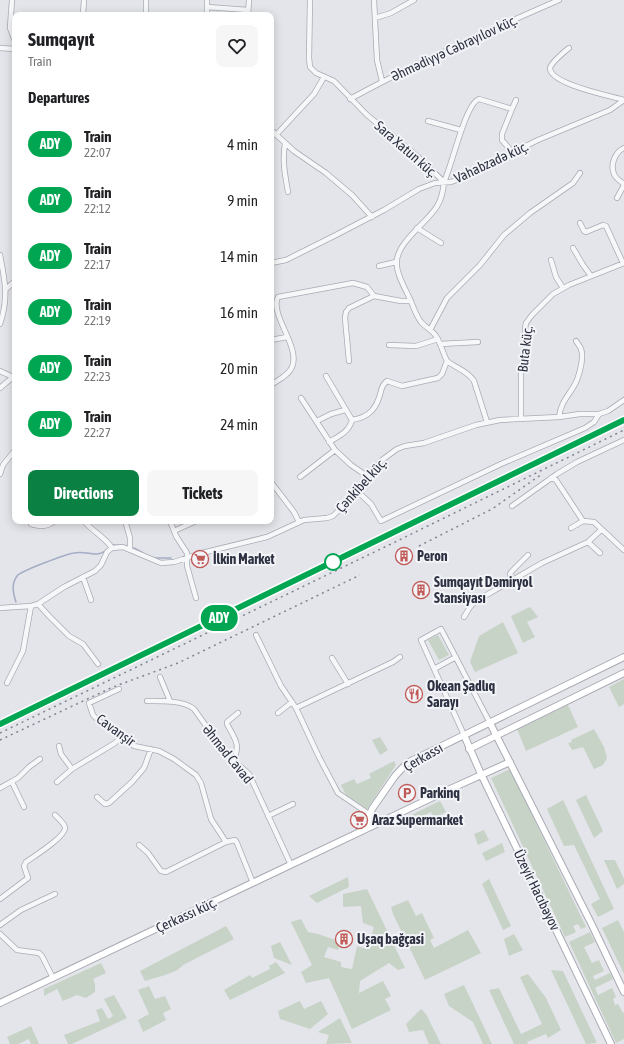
<!DOCTYPE html>
<html lang="en">
<head>
<meta charset="utf-8">
<style>
  :root { --surface:#fff; --page:#f6f6f6; --text:#202124; --muted:#757577; --accent:#0b8043 }
  body { margin:0; font-family:"Asap Condensed",sans-serif; background:var(--page); color:var(--text); height:100vh; display:flex; flex-direction:column; font-size:15px; white-space:nowrap }
  * { box-sizing:border-box; margin:0 }
  p { font-size:13px; color:var(--muted) }
  .icon { flex:none; width:22px; height:22px; fill:none; stroke:currentColor; stroke-width:2; stroke-linecap:round; stroke-linejoin:round }
  .map { position:relative; flex:1; overflow:hidden }
  .details { position:absolute; left:12px; top:12px; width:262px; height:512px; display:flex; flex-direction:column; background:var(--surface); border-radius:8px; box-shadow:0 2px 10px #0003 }
  .details>* { flex:none }
  .badge { padding:0 8px; border-radius:13px; font-size:14px; line-height:26px }
  .map>.badge { position:absolute; translate:-50% -50%; box-shadow:0 0 0 2px #fff }
  h2 { padding:0 16px; font-size:15px; line-height:36px }
  .round { display:grid; place-items:center; flex:none; width:42px; height:42px; border-radius:8px; background:var(--page) }
  .summary { display:flex; align-items:center; justify-content:space-between; height:68px; padding:0 16px }
  h1 { font-size:19px; font-weight:700; line-height:30px }
  .action { display:flex; gap:8px; margin-top:auto; padding:8px 16px }
  .action a { flex:1; height:46px; border-radius:8px; background:var(--accent); color:#fff; font-size:16px; font-weight:700; line-height:46px; text-align:center }
  .action a+a { background:var(--page); color:var(--text) }
  ul { padding:0; list-style:none }
  li { display:flex; align-items:center; gap:12px; height:56px; padding:0 16px }
  li div { flex:1 }
  li b { display:block; font-size:15px }
  li em { font-style:normal }
  li .badge { min-width:44px; font-weight:700; text-align:center }
  .map>svg:first-child { display:block }
  .green { fill:#c7d3c6 }
  .lines { fill:none; stroke-linecap:round; stroke-linejoin:round }
  .stream { stroke:#a3adc6; stroke-width:1.5 }
  .street-casing { stroke:#a9abb4; stroke-width:6 }
  .secondary-casing { stroke:#a9abb4; stroke-width:8 }
  .street { stroke:#f6f7f9; stroke-width:4.5 }
  .secondary { stroke:#fff; stroke-width:6 }
  .rail { stroke:#7f8392; stroke-width:1.5; stroke-dasharray:2 4; stroke-linecap:butt }
  .line-casing { stroke:#fff; stroke-width:9 }
  .line { stroke:#00a651; stroke-width:6 }
  .stop-dot { fill:#fff; stroke:#00a651; stroke-width:2 }
  .labels { text-anchor:middle; stroke-width:4; stroke-linejoin:round; paint-order:stroke }
  .street-label { font-size:14px; fill:#2d3141; stroke:#f3f4f8 }
  .poi-label { font-size:14px; font-weight:bold; fill:#2d3141; stroke:#f3f4f8; text-anchor:start }
</style>
</head>
<body>
<div class="map">
<svg width="624" height="1044" viewBox="0 0 624 1044">
  <rect width="100%" height="100%" fill="#e4e5ea"/>
  <!-- green -->
  <path class="green" d="M530 607 538 617 527 622 535 637 523 643 511 616Z
    M503 622 518 653 475 672 470 662 479 636Z
    M438 635 449 655 439 660 428 640Z
    M624 679V704L619 707 609 687Z
    M568 705 578 727 526 751 517 729Z
    M594 729 604 747 607 758 603 765 594 769 583 747 572 750 568 743 572 742 571 740Z
    M380 737 388 750 380 755 372 740Z
    M394 761 396 765 367 809 346 795 341 785 354 779 357 784 371 778 369 774Z
    M510 769 586 927 581 929 578 924 573 926 576 932 565 937 491 778Z
    M586 795 603 831 594 838 576 800Z
    M563 800 614 909 598 917 591 904 600 899 574 845 564 846 547 809Z
    M440 801 446 812 434 818 431 812 406 824 403 819Z
    M484 830 489 840 478 845 474 834Z
    M502 843 505 852 486 861 482 853Z
    M604 860H615L624 879V884L617 889Z
    M348 877 349 887 317 903 309 896Z
    M489 879 511 926 503 930 482 884Z
    M367 889 405 968 398 970 389 963 360 981 359 993 383 981 391 996 385 999 391 1010 352 1029 329 978 306 983 301 972 312 965 291 922 301 919 308 932 318 934 341 942 338 950 328 947 324 957 341 962V967L352 969 357 946 367 949 374 927 363 923 361 906 343 907V894Z
    M408 900 416 916 422 913 434 938 430 940 434 948 468 930 481 953 425 980 393 914 391 907Z
    M618 920 624 932V974L602 928Z
    M226 926 234 939 183 965C178 973 154 978 145 981L140 971Z
    M590 932 595 942 584 947 592 963 599 960 604 971 593 976 595 980 610 973 613 979 595 988 598 995 612 988 616 997 613 999 615 1005 618 1004 623 1013 624 1012V1039L616 1043 569 942Z
    M514 934 523 950 509 956 504 939Z
    M280 942 292 965 274 958 271 946Z
    M276 962 285 973 230 1000 224 990 250 975 252 978 270 969 269 966Z
    M101 963 106 973 93 979 95 984V992L86 998 77 995 63 1001 57 989 44 996V989Z
    M551 970 563 971 597 1043 586 1044Z
    M528 974 546 998 561 1030 548 1038 546 1034 527 1042 528 1044H514L489 990 499 988 521 1034 542 1024 520 977Z
    M464 985 492 1044H483L473 1022 449 1006 444 994Z
    M149 986 155 999 165 996 171 1009 163 1013 166 1020 143 1032 138 1020 149 1014 138 990Z
    M114 995 127 1018 72 1044H68L64 1035 100 1021 96 1010 102 1008 108 1019 113 1016 104 999Z
    M300 1001 304 1009 321 1001 328 1014 310 1029 280 1019 278 1011Z
    M421 1009 426 1014 441 1044H429L423 1030 409 1032 406 1024Z
    M340 1018 352 1043 326 1044 329 1035 318 1032Z
    M31 1026 39 1044H31L29 1039 18 1044H10L7 1037Z"/>
  <g class="lines">
    <!-- stream -->
    <path class="stream" d="M113 545 128 546
      M134 548 143 553
      M153 558H171
      M16 602C13 593 11 584 17 576 20 571 67 554 74 553 89 550 96 560 109 548"/>
    <!-- street casing -->
    <g class="street-casing">
      <path id="street" d="M12 0 10 28 15 41
        M310 0 309 58 310 67 316 73 334 81 367 115 417 156 444 182C442 207 432 213 416 230 390 257 393 265 409 297 413 305 415 314 421 322 425 327 432 330 436 336 441 344 443 353 447 361 456 368 468 371 474 381L487 422
        M374 0 377 60 382 81
        M207 7 248 10
        M83 15 84 0
        M146 15V0
        M207 15V0
        M248 15 249 0
        M375 18 391 13 414 0
        M0 48 15 49
        M569 48C565 51 551 63 550 68 549 84 611 96 624 100
        M350 99C418 62 488 31 559 0
        M512 109 516 100
        M428 121 461 130
        M271 130 294 151 326 173 352 195 372 217
        M276 135 314 94 324 77
        M285 144C282 160 285 175 288 192
        M624 148C615 152 610 165 614 174 616 179 620 181 624 184
        M444 182C452 166 465 104 479 99L512 109 502 134V140L513 153
        M617 198 624 185
        M580 223 584 231 586 232 603 225 606 226 623 263
        M417 228 441 243
        M573 248 583 265 591 276
        M0 255C5 281 9 298 0 324
        M551 260 556 277 563 288
        M271 263 286 260 334 236 384 210 419 189 435 183 451 182 459 179 538 140 610 110 624 100
        M379 266 396 262
        M6 289 15 281
        M430 330 447 298 480 265 504 235 530 213 573 183 580 173
        M271 340 287 337
        M440 344 478 342
        M389 345 416 346 438 339
        M349 361 345 318 346 312 349 308 374 296
        M0 371 15 378
        M326 376 352 420C370 417 377 408 381 391 382 386 383 384 387 381L402 386 433 379 438 378 442 374 447 361
        M271 385C278 380 289 375 292 367 301 347 269 314 278 297L353 283 367 287 374 296 401 301H411
        M0 388 13 377
        M301 398 335 450 351 465 367 476
        M559 417C561 400 571 394 577 380 580 372 584 357 581 349 580 346 578 344 576 341
        M521 419V369L525 348V328L526 323 532 315 553 294 569 285 624 263
        M317 421 331 414 345 410
        M329 442C339 436 349 432 352 420
        M0 474 3 465 15 450
        M300 477 335 450
        M551 478 556 480 583 521
        M271 482 294 512 299 522
        M356 490 371 504 381 521 501 464 585 428 594 422 599 414
        M512 506 557 474 577 462 624 440
        M84 521C92 531 105 537 112 548
        M170 521 176 536 187 553V566L196 598
        M31 524C43 527 45 527 55 521
        M126 524 130 538V550
        M571 528 583 521 594 522 624 550
        M174 531 196 521
        M588 542 600 553
        M83 577 91 600
        M511 582 510 574 512 571 528 555
        M38 604 49 616 69 636 83 644 98 664
        M0 608 31 606 38 604 64 587 95 571 101 565 107 552 112 548 123 547 161 563 174 562 202 553 267 537 304 520 327 518 333 516 338 511 382 460 397 449 405 446 424 443 476 425 500 420 559 417 580 414H599L608 411 624 400
        M464 617 470 607 476 601 542 563 588 542 601 530
        M256 635 281 686 296 708 393 662 400 657
        M332 658 348 684
        M434 669 456 657
        M160 677 170 701
        M7 683 23 651 31 606
        M119 689 89 703 93 715 99 721 134 746 159 751 174 759 196 775 201 783 211 819 226 842
        M147 701C161 701 183 700 194 709L227 755 249 774 291 865
        M296 708 319 757 338 793 369 814
        M278 713 292 702
        M464 735 421 640 441 629 490 723
        M59 746 61 754 72 769
        M234 761C240 743 236 741 227 724V722L238 713
        M12 782 24 807
        M57 782 72 769 115 743 121 737
        M0 788 18 778 29 767 40 759
        M97 797 105 804 109 803 132 782 144 768 151 749
        M268 816 293 804
        M139 845 148 853 161 871 166 872 226 842 235 840 237 843 253 883
        M0 899 28 878 24 866 26 862C33 857 67 836 65 827 64 823 58 818 55 815
        M0 925 21 910 55 894
        M0 934 17 950 39 953 42 956 53 978"/>
    </g>
    <!-- secondary casing -->
    <g class="secondary-casing">
      <path id="secondary" d="M490 723 592 925 624 992
        M464 735 481 774 611 1044
        M469 749 624 673
        M370 827 368 819 372 809 395 776 407 763 624 657
        M0 1003 448 790 510 762"/>
    </g>
    <!-- street -->
    <use href="#street" class="street"/>
    <!-- secondary -->
    <use href="#secondary" class="secondary"/>
    <!-- rail -->
    <path class="rail" d="M419 546 492 509 542 474
      M0 724 624 420
      M0 733 393 543 624 430
      M0 740 113 687 178 663 360 575"/>
  </g>
  <g class="lines">
    <!-- line casing -->
    <g class="line-casing">
      <path id="line" d="M0 724 624 420"/>
    </g>
    <!-- line -->
    <use href="#line" class="line"/>
  </g>
  <!-- icons -->
  <defs>
    <g id="building-ring" transform="scale(0.9)"><circle r="9.5" fill="#f3f4f8" stroke="#c05b58" stroke-width="1.5"/><path d="M-4-6H4V6H1V3H-1V6H-4ZM-2.5-4.3h1.7v1.8h-1.7ZM.8-4.3h1.7v1.8H.8ZM-2.5-1h1.7V.8h-1.7ZM.8-1h1.7V.8H.8Z" fill="#c05b58"/></g>
    <g id="supermarket-ring" transform="scale(0.9)"><circle r="9.5" fill="#f3f4f8" stroke="#c05b58" stroke-width="1.5"/><path d="M-6-5.5h2.5l.6 2H6L4.5 2H-2.5L-4.4-4H-6ZM-1.5 3.2a1.3 1.3 0 1 0 .1 0ZM3 3.2a1.3 1.3 0 1 0 .1 0Z" fill="#c05b58"/></g>
    <g id="restaurant-ring" transform="scale(0.9)"><circle r="9.5" fill="#f3f4f8" stroke="#c05b58" stroke-width="1.5"/><path d="M-5-6h1v4h1v-4h1v4h1v-4h1v5L-1.5 .5V6h-2V.5L-5-1ZM5-6V6H3V1.5H1.5Q1.5-4 5-6Z" fill="#c05b58"/></g>
    <g id="parking-ring" transform="scale(0.9)"><circle r="9.5" fill="#f3f4f8" stroke="#c05b58" stroke-width="1.5"/><path d="M-3.5-5.5H1a3.5 3.5 0 0 1 0 7H-1V5.5H-3.5ZM-1-3.4V-.6H.8a1.4 1.4 0 0 0 0-2.8Z" fill="#c05b58"/></g>
  </defs>
  <g fill-rule="evenodd">
    <use href="#building-ring" x="404" y="556"/>
    <use href="#supermarket-ring" x="200" y="559"/>
    <use href="#building-ring" x="421" y="590"/>
    <use href="#restaurant-ring" x="414" y="694"/>
    <use href="#parking-ring" x="407" y="793"/>
    <use href="#supermarket-ring" x="359" y="820"/>
    <use href="#building-ring" x="344" y="939"/>
  </g>
  <!-- markers -->
  <circle class="stop-dot" cx="333" cy="562" r="8"/>
  <g class="labels">
    <!-- street labels -->
    <g class="street-label">
      <text transform="translate(454 48) rotate(-25)" y="5">Əhmədiyyə Cəbrayılov küç.</text>
      <text transform="translate(406 149) rotate(41)" y="5">Sara Xatun küç.</text>
      <text transform="translate(491 162) rotate(-25)" y="5">Vahabzadə küç.</text>
      <text transform="translate(525 349) rotate(-83)" y="5">Buta küç.</text>
      <text transform="translate(361 485) rotate(-48)" y="5">Çənkibel küç.</text>
      <text transform="translate(116 730) rotate(36)" y="5">Cavanşir</text>
      <text transform="translate(228 754) rotate(51)" y="5">Əhməd Cavad</text>
      <text transform="translate(423 757) rotate(-30)" y="5">Çerkassı</text>
      <text transform="translate(537 890) rotate(64)" y="5">Üzeyir Hacıbəyov</text>
      <text transform="translate(186 915) rotate(-25)" y="5">Çerkassı küç.</text>
    </g>
    <!-- poi labels -->
    <g class="poi-label">
      <text x="417" y="561">Peron</text>
      <text x="213" y="564">İlkin Market</text>
      <text x="434" y="587">Sumqayıt Dəmiryol<tspan x="434" dy="16">Stansiyası</tspan></text>
      <text x="427" y="691">Okean Şadlıq<tspan x="427" dy="16">Sarayı</tspan></text>
      <text x="420" y="798">Parkinq</text>
      <text x="372" y="825">Araz Supermarket</text>
      <text x="357" y="944">Uşaq bağçasi</text>
    </g>
  </g>
</svg>
<b class="badge" style="left:219px;top:618px;background:#00a651;color:#fff">ADY</b>
<section class="details">
<div class="summary"><div><h1>Sumqayıt</h1><p>Train</p></div><a class="round"><svg class="icon" aria-label="heart" viewBox="0 0 24 24"><path d="M12 20l-8-8c-3-5 5-10 8-4 3-6 11-1 8 4z"/></svg></a></div>
<h2>Departures</h2>
<ul>
<li><span class="badge" style="background:#00a651;color:#fff">ADY</span><div><b>Train</b><p>22:07</p></div><em>4 min</em></li>
<li><span class="badge" style="background:#00a651;color:#fff">ADY</span><div><b>Train</b><p>22:12</p></div><em>9 min</em></li>
<li><span class="badge" style="background:#00a651;color:#fff">ADY</span><div><b>Train</b><p>22:17</p></div><em>14 min</em></li>
<li><span class="badge" style="background:#00a651;color:#fff">ADY</span><div><b>Train</b><p>22:19</p></div><em>16 min</em></li>
<li><span class="badge" style="background:#00a651;color:#fff">ADY</span><div><b>Train</b><p>22:23</p></div><em>20 min</em></li>
<li><span class="badge" style="background:#00a651;color:#fff">ADY</span><div><b>Train</b><p>22:27</p></div><em>24 min</em></li>
</ul>
<div class="action"><a>Directions</a><a>Tickets</a></div>
</section>
</div>
</body>
</html>
